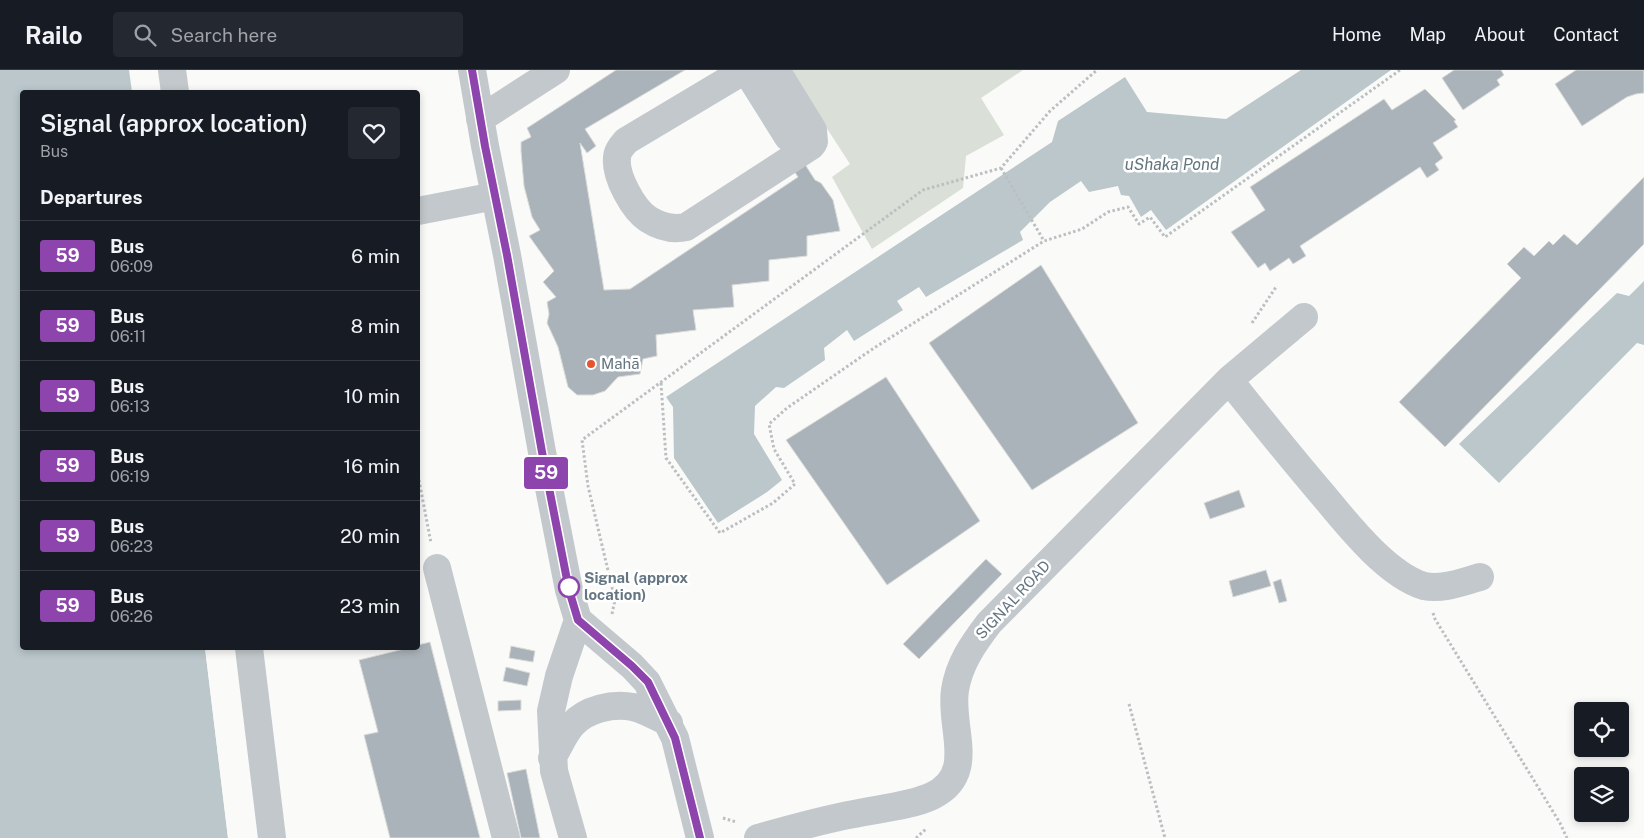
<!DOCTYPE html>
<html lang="en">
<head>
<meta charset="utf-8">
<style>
  :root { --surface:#171b24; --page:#242831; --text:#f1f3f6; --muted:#9ea1a6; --line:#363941 }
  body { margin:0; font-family:"Public Sans",sans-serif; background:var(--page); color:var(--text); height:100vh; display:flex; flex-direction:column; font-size:19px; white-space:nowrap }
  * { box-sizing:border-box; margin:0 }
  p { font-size:16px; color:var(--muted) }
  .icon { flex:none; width:28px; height:28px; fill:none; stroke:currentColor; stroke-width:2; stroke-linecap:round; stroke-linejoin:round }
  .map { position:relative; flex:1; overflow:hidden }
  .panel { position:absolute; left:20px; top:20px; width:400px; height:560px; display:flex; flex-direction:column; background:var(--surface); border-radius:5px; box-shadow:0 2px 8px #0003 }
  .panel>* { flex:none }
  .badge { padding:0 10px; border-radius:4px; font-size:18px; line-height:32px }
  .buttons { position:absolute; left:1574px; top:632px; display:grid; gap:10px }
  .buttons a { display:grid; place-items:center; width:55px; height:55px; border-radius:5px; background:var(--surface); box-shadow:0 2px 8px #0003; font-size:25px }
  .map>.badge { position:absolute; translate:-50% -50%; box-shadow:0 0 0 2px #fff }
  h2 { padding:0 20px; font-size:19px; line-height:45px }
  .round { display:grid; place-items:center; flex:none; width:52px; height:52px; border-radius:5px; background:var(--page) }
  .overview { display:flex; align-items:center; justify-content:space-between; height:85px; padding:0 20px }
  h1 { font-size:24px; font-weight:600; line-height:38px }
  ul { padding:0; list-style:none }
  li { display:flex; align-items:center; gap:15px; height:70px; padding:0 20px; border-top:1px solid var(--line) }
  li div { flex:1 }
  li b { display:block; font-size:19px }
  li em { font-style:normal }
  li .badge { min-width:55px; font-weight:700; text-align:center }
  header { display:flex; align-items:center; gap:30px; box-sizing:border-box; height:70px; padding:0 25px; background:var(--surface); border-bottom:1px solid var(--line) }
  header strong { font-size:24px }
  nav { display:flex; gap:28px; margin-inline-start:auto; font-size:18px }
  .search { width:350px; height:45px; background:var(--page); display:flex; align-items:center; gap:12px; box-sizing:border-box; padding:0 18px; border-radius:5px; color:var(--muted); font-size:19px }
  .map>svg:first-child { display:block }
  .green { fill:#dadfd7 }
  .water { fill:#bbc7cb }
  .pier { fill:#fafaf8 }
  .building { fill:#aab3b9; stroke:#dcdcda }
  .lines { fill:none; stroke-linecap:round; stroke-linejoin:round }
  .path { stroke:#bbbfc2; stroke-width:3; stroke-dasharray:2.5 2.5; stroke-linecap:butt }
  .minor { stroke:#c3c8cc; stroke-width:28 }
  .line-casing { stroke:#fff; stroke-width:11 }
  .line { stroke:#8e44ad; stroke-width:8 }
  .poi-dot { fill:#e4572e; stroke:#fff; stroke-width:2 }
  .stop-dot { fill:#fff; stroke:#8e44ad; stroke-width:2.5 }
  .labels { text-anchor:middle; stroke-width:5; stroke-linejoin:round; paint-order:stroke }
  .poi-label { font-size:15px; fill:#657683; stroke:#fff; text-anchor:start }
  .stop-label { font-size:15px; font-weight:bold; fill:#657683; stroke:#fff; text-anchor:start }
  .street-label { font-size:15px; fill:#657683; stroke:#fff }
  .water-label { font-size:16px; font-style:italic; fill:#60757c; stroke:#fff }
</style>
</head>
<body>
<header>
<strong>Railo</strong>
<div class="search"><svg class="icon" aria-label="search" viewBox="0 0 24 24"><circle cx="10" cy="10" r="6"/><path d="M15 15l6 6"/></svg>Search here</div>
<nav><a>Home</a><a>Map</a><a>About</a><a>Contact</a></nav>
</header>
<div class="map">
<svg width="1644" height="768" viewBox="0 0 1644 768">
  <rect width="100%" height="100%" fill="#fafaf8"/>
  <!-- green -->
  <path class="green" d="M789 0H1023L981 28 1004 65 966 86 963 118 872 179 832 107 850 94Z"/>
  <!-- water -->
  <path class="water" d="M0 0H129L132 22H22V578H205L228 768H0Z
    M1301 0H1391L1166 160 1151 140 1141 147 1129 126 1121 125 1118 116 1089 122 1081 111 1050 132 1020 162 1023 170 926 227 919 217 897 231 903 240 854 271 847 260 824 278 825 290 784 318 776 317 755 336 754 364 782 410 767 422 718 453 674 388 673 337 666 327 1052 72 1058 51 1125 7 1147 42 1226 49Z
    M1644 211V275L1637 273 1499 413 1459 374 1617 223 1629 226Z"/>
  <!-- pier -->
  <path class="pier" d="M205 578H207L230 768H228Z"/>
  <!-- building -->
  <path class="building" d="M616 0H685L585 59 596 76 587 83 580 73 604 220 630 219 798 107 790 95 801 88 815 110 821 113 833 130 840 161 807 166V186L769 190V211L732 215 734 237 693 240 696 260 656 265 657 286 643 289 640 304 618 307 605 321 593 325H577L568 317 558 277 547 253 549 244 547 232 556 227 543 212 554 201 529 166 540 160 532 147 524 116 521 81V72L531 67 527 58Z
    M1454 0H1501L1504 5 1497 10 1500 15 1463 40 1442 8Z
    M1576 0H1644V23L1636 24 1627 27 1582 56 1555 14Z
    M1425 19 1456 50 1454 51 1458 57 1433 73 1443 88 1435 94 1439 100 1427 108 1420 97 1300 176 1306 186 1293 194 1289 188 1270 201 1265 193 1258 198 1231 162 1265 140 1250 117 1384 29 1392 40Z
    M1644 107V174L1445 377 1399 332 1521 208 1507 194 1524 177 1534 186 1549 171 1553 175 1564 164 1577 175Z
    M1041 195 1138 353 1032 420 929 273Z
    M886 307 980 451 887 515 786 370Z
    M1239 420 1245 437 1210 449 1204 433Z
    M986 489 1002 504 919 589 903 574Z
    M1266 500 1271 516 1233 527 1229 511Z
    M1281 509 1287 531 1279 533 1273 512Z
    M430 572 480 768H390L364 665 378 662 359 590 408 578H418V575Z
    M511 576 535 581 533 592 509 588Z
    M506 597 530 603 527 616 503 611Z
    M521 630V640L498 641V631Z
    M526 699 540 768H521L507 703Z"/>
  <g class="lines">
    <!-- path -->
    <path class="path" d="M1001 98 1044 171
      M1252 253 1276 217
      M661 313 666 388 720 463 773 433 795 414 774 379 769 354 787 338 874 278 1044 171 1082 159 1108 142 1128 137 1139 154 1150 147 1165 167 1400 0
      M418 405 431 473
      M1433 543 1435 549 1560 753 1567 768
      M612 544 615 530 588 416 582 370 923 120 1001 98 1050 41 1097 0
      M1129 634 1165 768
      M723 748 736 752
      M916 768 927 758"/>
    <!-- minor -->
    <path class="minor" d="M172 0 175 22
      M472 0 485 76 507 185 542 382 569 520 578 550 632 596 647 612 675 668 700 768
      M745 0 626 71C622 76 617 81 617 88 615 106 633 139 648 149 659 156 673 160 686 157L811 76 814 72 813 60 776 0
      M746 0 788 67
      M480 49 556 0
      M418 141 495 126
      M1229 310C1260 349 1291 388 1323 425 1347 454 1387 505 1424 516 1442 520 1462 512 1480 507
      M437 498 506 768
      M249 578 272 768
      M552 688C559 677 564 664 572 655 586 639 613 633 633 637 646 640 657 647 669 653
      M573 768 554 701 551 641 559 606 578 550
      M758 768C790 759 821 750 854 744 877 739 911 736 932 726 978 704 949 658 955 620 959 594 973 574 989 553L1229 310 1304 247"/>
  </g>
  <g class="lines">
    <!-- line casing -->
    <g class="line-casing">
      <path id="line" d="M472 0 485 76 507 185 542 382 569 520 578 550 632 596 648 612 675 668 700 768"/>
    </g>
    <!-- line -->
    <use href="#line" class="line"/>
  </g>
  <!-- markers -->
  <circle class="poi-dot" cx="591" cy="294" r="5"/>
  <circle class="stop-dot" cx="569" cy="517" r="10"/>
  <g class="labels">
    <!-- poi labels -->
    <g class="poi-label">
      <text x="601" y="299">Mahā</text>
    </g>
    <!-- stop labels -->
    <g class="stop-label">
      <text x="584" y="513">Signal (approx<tspan x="584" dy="17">location)</tspan></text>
    </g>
    <!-- street labels -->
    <g class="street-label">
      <text transform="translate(1013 530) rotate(-47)" y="5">SIGNAL ROAD</text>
    </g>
    <!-- water labels -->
    <g class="water-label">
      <text x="1172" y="100">uShaka Pond</text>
    </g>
  </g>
</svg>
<div class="buttons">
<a><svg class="icon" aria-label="locate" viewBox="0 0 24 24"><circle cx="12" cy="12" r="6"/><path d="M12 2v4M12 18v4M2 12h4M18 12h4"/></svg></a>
<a><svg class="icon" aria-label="layers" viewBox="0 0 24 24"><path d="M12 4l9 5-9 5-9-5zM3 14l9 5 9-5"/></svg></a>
</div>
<b class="badge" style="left:546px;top:403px;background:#8e44ad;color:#fff">59</b>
<section class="panel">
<div class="overview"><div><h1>Signal (approx location)</h1><p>Bus</p></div><a class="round"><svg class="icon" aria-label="heart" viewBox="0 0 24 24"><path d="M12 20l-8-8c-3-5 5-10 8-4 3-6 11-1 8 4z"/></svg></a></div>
<h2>Departures</h2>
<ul>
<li><span class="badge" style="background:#8e44ad;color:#fff">59</span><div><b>Bus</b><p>06:09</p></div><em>6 min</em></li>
<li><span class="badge" style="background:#8e44ad;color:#fff">59</span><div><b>Bus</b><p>06:11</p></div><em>8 min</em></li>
<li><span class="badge" style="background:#8e44ad;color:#fff">59</span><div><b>Bus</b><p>06:13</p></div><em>10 min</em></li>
<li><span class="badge" style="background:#8e44ad;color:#fff">59</span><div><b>Bus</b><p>06:19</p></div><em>16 min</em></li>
<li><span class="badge" style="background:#8e44ad;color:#fff">59</span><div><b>Bus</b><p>06:23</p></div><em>20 min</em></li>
<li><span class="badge" style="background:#8e44ad;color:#fff">59</span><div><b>Bus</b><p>06:26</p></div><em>23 min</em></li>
</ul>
</section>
</div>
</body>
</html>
